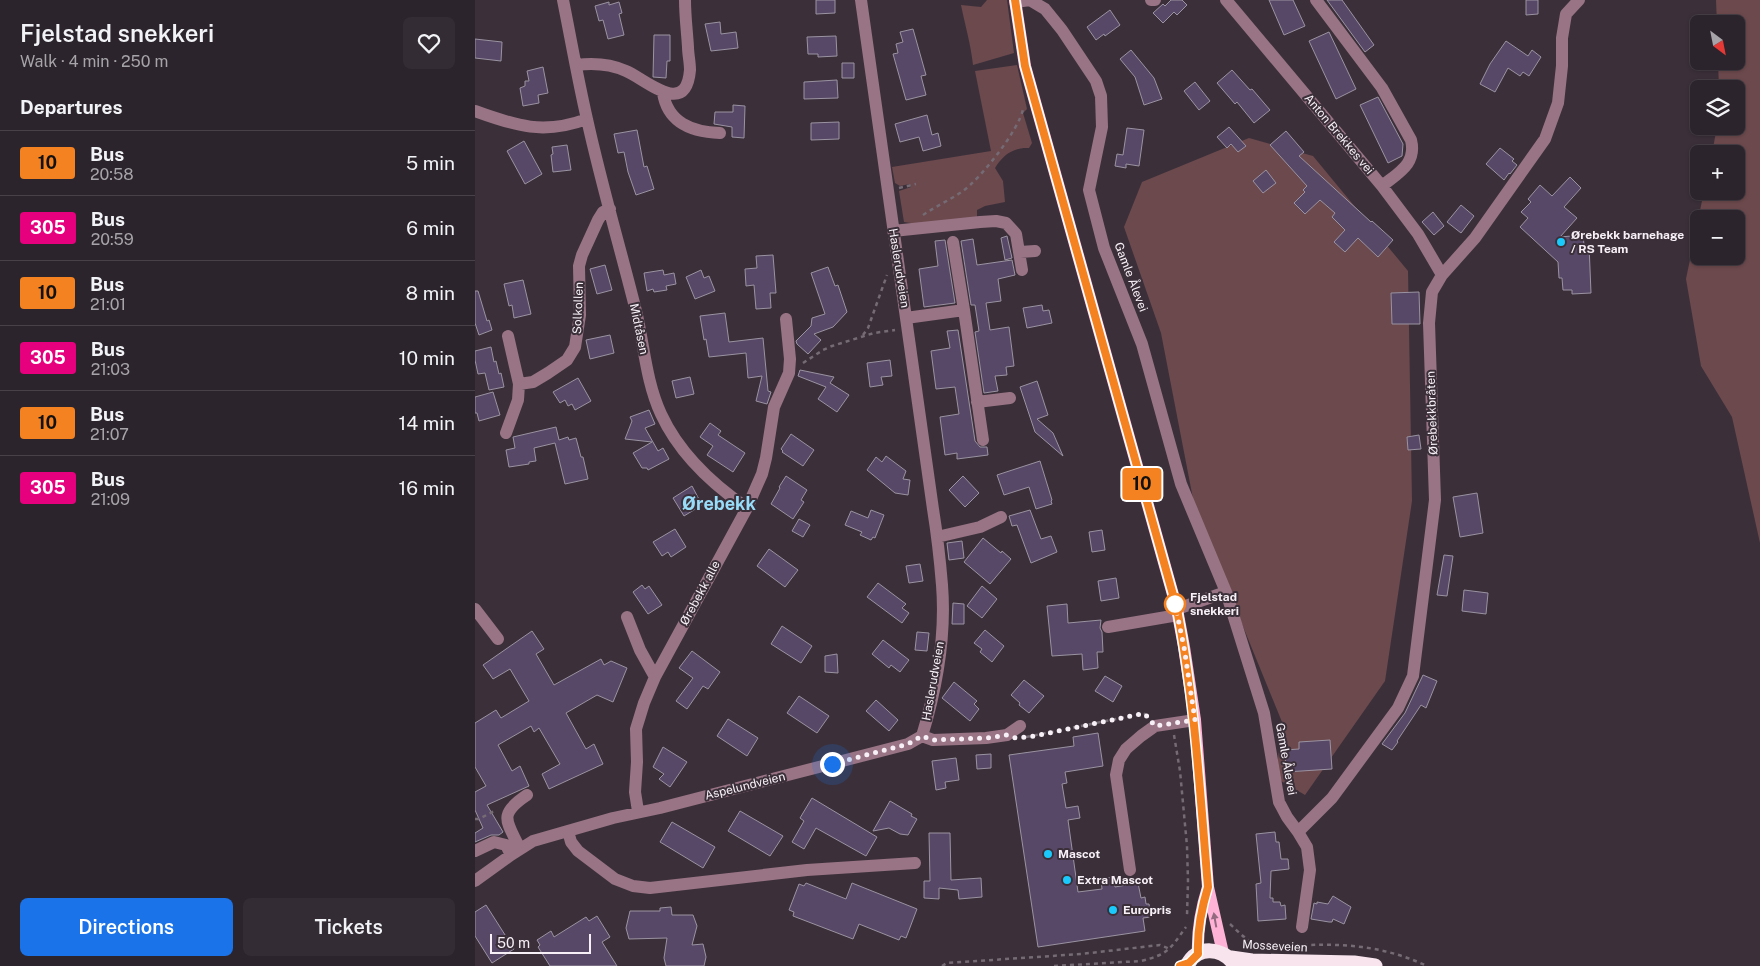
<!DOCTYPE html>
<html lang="en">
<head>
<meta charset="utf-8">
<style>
  :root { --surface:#2c242c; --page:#342c34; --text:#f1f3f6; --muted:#a6a4a9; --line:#484148; --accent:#1a73e8 }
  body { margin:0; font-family:"Public Sans",sans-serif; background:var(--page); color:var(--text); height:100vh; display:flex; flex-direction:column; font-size:19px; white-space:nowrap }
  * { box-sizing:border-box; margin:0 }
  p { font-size:16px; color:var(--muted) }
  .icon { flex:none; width:28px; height:28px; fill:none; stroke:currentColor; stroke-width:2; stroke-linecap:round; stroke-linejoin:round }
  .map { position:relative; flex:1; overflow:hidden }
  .panel { display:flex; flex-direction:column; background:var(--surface); width:475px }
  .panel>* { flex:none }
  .badge { padding:0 10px; border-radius:4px; font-size:18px; line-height:32px }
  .needle { width:32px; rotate:148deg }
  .tools { position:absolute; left:1215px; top:15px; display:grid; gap:10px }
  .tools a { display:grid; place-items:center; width:55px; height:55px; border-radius:8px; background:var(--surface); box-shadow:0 1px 4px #0004,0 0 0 1px var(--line); font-size:25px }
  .scale { position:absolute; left:15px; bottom:12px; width:101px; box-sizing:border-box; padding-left:5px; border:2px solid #f7f0f6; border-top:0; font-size:14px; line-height:18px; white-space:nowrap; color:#f7f0f6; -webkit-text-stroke:4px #3b303a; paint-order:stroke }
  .you { position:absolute; width:25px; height:25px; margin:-12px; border:4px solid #fff; border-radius:50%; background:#1a73e8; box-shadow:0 0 0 8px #1a73e833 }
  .map>.badge { position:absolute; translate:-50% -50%; box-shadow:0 0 0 2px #fff }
  h2 { padding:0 20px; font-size:19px; line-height:45px }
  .round { display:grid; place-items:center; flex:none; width:52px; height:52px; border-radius:8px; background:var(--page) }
  .headline { display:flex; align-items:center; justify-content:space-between; height:85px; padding:0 20px }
  h1 { font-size:24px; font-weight:600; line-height:38px }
  .cta { display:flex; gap:10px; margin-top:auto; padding:10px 20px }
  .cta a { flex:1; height:58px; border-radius:8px; background:var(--accent); color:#fff; font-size:20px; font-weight:600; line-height:58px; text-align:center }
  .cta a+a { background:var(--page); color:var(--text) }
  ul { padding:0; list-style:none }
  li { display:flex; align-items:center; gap:15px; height:65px; padding:0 20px; border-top:1px solid var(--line) }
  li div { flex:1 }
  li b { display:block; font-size:19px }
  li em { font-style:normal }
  li .badge { min-width:55px; font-weight:700; text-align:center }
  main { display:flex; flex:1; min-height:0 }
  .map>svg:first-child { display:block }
  .green { fill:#6c494d; fill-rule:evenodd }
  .building { fill:#584867; stroke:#9a93a1 }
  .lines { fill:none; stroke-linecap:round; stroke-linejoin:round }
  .path { stroke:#756b74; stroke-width:2.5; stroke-dasharray:4 4; stroke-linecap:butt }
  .minor { stroke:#997485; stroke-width:12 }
  .major { stroke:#feb2d5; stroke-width:12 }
  .highway { stroke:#f7e4ec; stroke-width:15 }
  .oneway { fill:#936a80 }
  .line-casing { stroke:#fff; stroke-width:11 }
  .line { stroke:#f58220; stroke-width:8 }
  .walk { stroke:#f7f0f6; stroke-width:5; stroke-dasharray:0 9 }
  .poi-dot { fill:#1acafc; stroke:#3b303a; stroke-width:2 }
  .stop-dot { fill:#fff; stroke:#f58220; stroke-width:2.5 }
  .labels { text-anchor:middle; stroke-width:4; stroke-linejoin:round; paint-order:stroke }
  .street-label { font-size:12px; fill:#f7f0f6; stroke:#3b303a }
  .poi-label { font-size:12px; font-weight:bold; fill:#f7f0f6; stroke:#3b303a; text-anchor:start }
  .stop-label { font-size:12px; font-weight:bold; fill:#f7f0f6; stroke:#3b303a; text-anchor:start }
  .district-label { font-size:18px; font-weight:bold; fill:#97ddf9; stroke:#3b303a }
</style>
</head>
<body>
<main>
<section class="panel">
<div class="headline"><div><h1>Fjelstad snekkeri</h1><p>Walk · 4 min · 250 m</p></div><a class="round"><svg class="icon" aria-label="heart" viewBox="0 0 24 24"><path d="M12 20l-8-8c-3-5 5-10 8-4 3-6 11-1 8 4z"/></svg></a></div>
<h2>Departures</h2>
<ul>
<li><span class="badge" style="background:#f58220;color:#111">10</span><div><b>Bus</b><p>20:58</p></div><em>5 min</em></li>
<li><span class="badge" style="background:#e6007e;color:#fff">305</span><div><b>Bus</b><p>20:59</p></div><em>6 min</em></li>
<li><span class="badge" style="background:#f58220;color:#111">10</span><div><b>Bus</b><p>21:01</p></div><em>8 min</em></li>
<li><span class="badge" style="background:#e6007e;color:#fff">305</span><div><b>Bus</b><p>21:03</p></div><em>10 min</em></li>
<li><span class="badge" style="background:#f58220;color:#111">10</span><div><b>Bus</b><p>21:07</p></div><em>14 min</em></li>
<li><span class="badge" style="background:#e6007e;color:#fff">305</span><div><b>Bus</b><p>21:09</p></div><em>16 min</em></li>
</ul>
<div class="cta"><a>Directions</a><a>Tickets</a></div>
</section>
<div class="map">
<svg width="1285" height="966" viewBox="0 0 1285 966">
  <rect width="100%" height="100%" fill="#3b303a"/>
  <!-- green -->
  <path class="green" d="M512 0H532L539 53 498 65C496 45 490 25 486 5L506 7Z
    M1241 0H1285V543L1257 417 1226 366 1211 279 1229 191H1261V154H1237L1242 126H1261V89H1244L1243 61H1261V24H1242ZM1224 219H1261V256H1224Z
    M542 65 552 109 548 113 557 143 554 148C538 147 528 155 520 168L528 181 530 202 510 206 502 210V218L442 224 429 222 424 191 436 187 435 184 425 186 420 183 417 167 516 151 500 71Z
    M774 138 838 156 933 271 937 501 910 681 830 795 801 778 807 722 720 509 686 333 649 227 667 182Z"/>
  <!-- building -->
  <path class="building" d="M341 0H360V13L341 14Z
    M696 0H707L712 5 702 15 699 12 688 23 678 13 688 4 690 6Z
    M794 0H818L830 26 809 35Z
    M852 0H867L899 45 890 52Z
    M1051 0H1063V14L1051 15Z
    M134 2V5L144 2 147 13 144 14 149 35 133 39 128 20 124 21 120 6Z
    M635 10 645 25 630 36 629 34 621 40 612 27Z
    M245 22 246 34 261 32 263 48 236 51 230 24Z
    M438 29 451 75 446 76 451 95 431 100 418 54 423 53 421 44 428 42 425 32Z
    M854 32 881 89 861 99 834 41Z
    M179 35H195V61H192L191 78 178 77Z
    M361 36 362 56 343 57V54H333L332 37Z
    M0 39 27 42 26 61 0 58Z
    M1031 41 1053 56 1057 50 1066 57 1054 76 1048 72 1045 76 1033 68 1020 92 1005 84 1015 64Z
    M656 50 679 78 687 99 669 105 660 77 645 59Z
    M367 63H379V78H367Z
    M68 67 73 93 63 95 64 103 48 106 45 88 50 86V81H54L52 71Z
    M757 70 775 90 777 89 795 110 779 123 762 102 760 104 742 83Z
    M362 80 363 98 329 99V82Z
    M720 82 735 101 724 110 709 91Z
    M903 97 928 144 927 156 913 163 885 105Z
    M258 105 270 106 269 138 257 137V127L239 124 240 112H258Z
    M452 115 457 135 463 133 466 146 448 151 444 137 425 142 420 124Z
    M364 122V139L336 140V123Z
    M754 127 771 146 763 152 756 144 752 148 742 137Z
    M652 128 669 130 664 166 651 164V168L640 166 642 154 648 155Z
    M162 130 169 167 172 166 179 189 161 195 153 172 149 152 143 153 139 134Z
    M811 131 829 152 824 156 896 222 897 221 918 240 903 257 883 238 870 252 859 242 870 230 857 217 860 213 845 200 830 214 819 203 830 192 828 190 832 186 795 145Z
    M49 141 67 174 50 184 32 151Z
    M92 145 96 170 78 172 76 155 78 154 77 147Z
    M1025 148 1039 159 1037 161 1042 165 1035 174 1034 173 1029 180 1011 164Z
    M791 170 801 183 788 193 778 181Z
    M1095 177 1106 188 1089 207 1102 218 1085 237 1108 235 1109 245H1114L1116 293 1097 294V290H1088L1087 278H1084L1083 262 1045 227 1053 218 1046 212 1056 202 1053 199 1065 185 1077 196Z
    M986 205 999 216 986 233 972 222Z
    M958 212 969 226 959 235 947 222Z
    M532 236 537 258 530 260 526 238Z
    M498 239 502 265 537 260 540 275 523 279 526 301 511 303 515 330 534 327 539 366 531 367 532 375 520 376 523 391 509 393 500 332 504 331 500 305H496L486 241Z
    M470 240 480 303 449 307 444 269 463 266 460 241Z
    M298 255 301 293H295L296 308 281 309 279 285 271 286 270 269 282 268 281 256Z
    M130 265 137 290 122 294 115 269Z
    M353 267 360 286 363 285 372 312 358 327 339 334 346 340 333 354 322 344 321 341 336 326 337 318 350 314 336 273Z
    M188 270 189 275 199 273 201 284 191 286 192 290 179 292 178 289 172 291 169 273Z
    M226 270 229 278 234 276 240 291 220 299 211 277Z
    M48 280 56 314 39 318 37 305 34 306 29 284Z
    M0 291H3L12 321 14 320 17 330 4 335 0 323Z
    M944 292 945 324H917L916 293Z
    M567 305 568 311 574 310 577 323 552 328 548 308Z
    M250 313 254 342 288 338 293 391 296 392 292 404 281 401 287 376 273 378 271 353 234 357 231 339 229 340 225 316Z
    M483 330 500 441 505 447H512L513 455 482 459V453L470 455 465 417 484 414 480 387 461 389 456 351 475 348 472 331Z
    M135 335 139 353 115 359 111 340Z
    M16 347 19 362 21 361 24 374 26 373 29 387 14 390 10 373 3 374 0 360V351Z
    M415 360 417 376 406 377 408 385 395 387 392 363Z
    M325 370 359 377 355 383 374 395 362 412 343 399 351 387 323 376Z
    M215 377 219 394 201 398 197 381Z
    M103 378 116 401 100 410 97 404 93 406 90 400 85 403 78 392Z
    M562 381 573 415 562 419 578 433 588 456 560 432 545 387Z
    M18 392 25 415 4 421 2 413H0V397Z
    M174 410 180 424 170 428 183 451 188 448 194 459 173 470 172 468H167L158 453 177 442 150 439 157 421 155 417Z
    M235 423 246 431 243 435 270 453 258 472 232 455 238 446 225 437Z
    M81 427 84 440 93 437 94 440 101 438 106 457H108L113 479 90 484 80 443 59 448 61 461 54 462V464L34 467 31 450 40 448 38 437Z
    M316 434 339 450 328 466 307 452 308 451 306 449Z
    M944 435 946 449 933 450 932 437Z
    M411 456 431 471 428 479 435 480 433 495 420 493 392 470 401 457 407 462Z
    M565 461 577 500 576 501 577 504 561 509 554 487 529 495 522 475Z
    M311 476 332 490 326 500 329 502 318 519 296 504 305 488 304 487Z
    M488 476 504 493 490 507 474 490Z
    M217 486 227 505 209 516 198 498Z
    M1002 493 1008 533 985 537 978 497Z
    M396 510 409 515 400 538 398 537 396 540 385 535 387 532 370 525 376 511 393 518Z
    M555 510 566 539 576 536 582 552 556 563 542 525 537 526 534 516Z
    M324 519 335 525 328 537 317 531Z
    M200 529 211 547 196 557 193 552 187 556 178 542Z
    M627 530 630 550 617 552 614 532Z
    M508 538 526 553 527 551 536 559 515 584 489 562Z
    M487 541 489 558 474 560 472 543Z
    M294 549 323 570 310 587 282 566Z
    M969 555 978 556 972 596 962 595Z
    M445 564 448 581 434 583 431 566Z
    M641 578 644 598 626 601 623 581Z
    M403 583 431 604 427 608 434 613 427 623 392 597Z
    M167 585 170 589 174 586 187 605 173 614 158 592Z
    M507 586 522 599 507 618 492 606Z
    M989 590 1013 593 1011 614 987 611Z
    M478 603 489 604V624H477Z
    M592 604 593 623 626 620 625 628 627 632 628 652H622L623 668 608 670 607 654 577 656 572 606Z
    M307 626 337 646 326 663 296 644Z
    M510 630 529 646 517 662 505 652 507 649 499 643Z
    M57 631 69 649 61 654 79 685 126 659 129 665 136 661 152 668 138 702 122 695 91 713 111 749 119 744 128 764 74 789 67 774 85 764 64 728 59 732 56 726 23 745 37 771 45 766 54 786 12 805 28 832 24 835H16L0 842V833L8 828 0 810V792L11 786 0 767V723L21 710 26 718 54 701 35 669 18 679 8 665Z
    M442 632 454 633 452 651 440 650Z
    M408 640 434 660 425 672 416 665 414 668 397 654Z
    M217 651 245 672 233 689 228 686 212 709 201 701 218 678 204 668Z
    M362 654 363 673 350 672V656Z
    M948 675 962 681 951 708 946 705 922 741 923 742 917 750 907 744 930 713Z
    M630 676 647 686 638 702 620 691Z
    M549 680 569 696 554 713 544 705 545 703 536 695Z
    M479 682 502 701 499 704 504 709 495 721 467 698Z
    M324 696 354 716 342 733 312 713Z
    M401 700 423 720 414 731 391 711Z
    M253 719 283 738 272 756 242 736Z
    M623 733 628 766 590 772 592 783 587 784 591 808 603 806 605 818 593 820 603 892 627 889 626 879 638 877 640 887 663 883 666 898 670 897 671 904H674L676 917 668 918 670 931 563 947 534 755 599 746 598 737Z
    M855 740 857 769 811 772 810 750 824 749V742Z
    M188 747 212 762 195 787 184 779 189 774 178 767Z
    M516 754V768L502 769 501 755Z
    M481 758 484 780 470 782 471 788 461 790 457 761Z
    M337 798 402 837 391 856 341 828 329 849 317 842 329 821 325 818Z
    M415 801 437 814 436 816 442 819 433 835 425 834 414 828 398 831Z
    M265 811 308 836 295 856 253 831Z
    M197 822 240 847 228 868 185 842Z
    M800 832 801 842H804L806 859H813L814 869 796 871 795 898H798V902H805L806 906 810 905 811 919 783 921 781 884 786 883 781 834Z
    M454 833H475L476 880 506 878 507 897 484 899 483 890 464 888V899L449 898V881H455Z
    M331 883 371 899 377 883 442 909 431 938 426 936 424 940 384 924 378 939 318 916 319 912 314 910 324 884 329 886Z
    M858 896 876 907 869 924 858 919 857 922H854L836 919 839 903 842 904V902L853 904Z
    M11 905 39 949 17 963 0 936V912Z
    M196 907 197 915H218L222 926 217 945 228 944 231 957 229 966H191L189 958 192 938 154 939 151 928 155 911H185V908Z
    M122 916 135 937 127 942 142 966H75L63 947 65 945 62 940 76 931 79 937 111 917 114 921Z"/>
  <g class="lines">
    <!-- path -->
    <path class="path" d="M424 188 441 184
      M448 215C461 206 475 200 488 191 506 178 544 130 548 109
      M388 335 393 328 412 275
      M328 363 348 350 357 346 399 333 420 330
      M699 735 705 771 712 846 713 881 712 916
      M551 737 666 714H670L672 717
      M0 819H4L21 810
      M755 924C773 941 774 944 799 946
      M812 946C863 943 905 944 952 966
      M467 966 472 963 606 954 685 945 695 949
      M579 966 666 961C694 954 695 949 711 927"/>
    <!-- minor -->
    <path class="minor" d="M88 0C96 40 103 80 112 119 126 183 145 247 161 311 169 344 171 382 186 414 204 453 237 484 272 508
      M386 0 458 509C462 534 465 560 467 585 471 635 462 687 447 736
      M676 0H680
      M751 0 907 186 943 234 967 275
      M841 0 907 88 936 140C942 164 923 173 907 186
      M540 2 555 0 570 9 587 30 621 81 626 96 627 127 614 190 629 248 667 344 706 484 751 592 702 609
      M102 65C118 63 135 64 151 71 172 80 211 118 215 70 215 62 213 54 213 47 212 31 210 16 210 0
      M188 93C193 123 217 132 245 133
      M0 111C41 126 69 135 112 119
      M418 231 505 222 521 221 531 223 541 234 547 270
      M478 242 489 310
      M545 252 560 251
      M431 318 489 310 508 440
      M44 384 58 382 73 373 92 360 100 347 105 315 104 266 107 255 123 220 128 212 135 209
      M502 402 535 398
      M31 433 43 400 44 384 33 336
      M462 537 505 527 526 517
      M751 592 789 713 804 802 812 817 823 832 832 847 835 870 827 927
      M0 609 23 639
      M152 617 165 650 180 677
      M633 627 703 615
      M163 811 160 792 162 762 161 729 169 703 180 677 272 508 287 474 291 458 299 407 314 373 315 359 311 319
      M93 831 96 842 103 851 140 879 158 886 175 888 332 870 440 863
      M823 832 857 798 923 708 938 676 960 500 954 323 957 292 967 275 1000 238 1070 139 1083 103 1087 66V38L1091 14 1104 0
      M45 849C32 821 22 815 52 795
      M0 851 19 842 31 845 36 855
      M655 870 641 775 644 760 651 749 666 736 680 726 720 720
      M0 881 36 855 58 841 138 818 185 808 433 744 447 736 458 740 511 738 532 735 545 726"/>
    <!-- major -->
    <path class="major" d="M540 0 550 66 702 609 709 647 720 720 733 887 748 953
      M723 954C722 931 726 909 733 887"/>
    <!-- highway -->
    <path class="highway" d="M756 958 777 961 879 963 900 966
      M712 966C722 944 748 948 760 965"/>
  </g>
  <!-- one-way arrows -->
  <defs><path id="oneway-solid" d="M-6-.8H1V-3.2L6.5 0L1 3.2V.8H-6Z" transform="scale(1.25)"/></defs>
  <use class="oneway" href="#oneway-solid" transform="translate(740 920) rotate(-100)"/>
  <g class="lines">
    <!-- line casing -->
    <g class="line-casing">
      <path id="line" d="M540 0 550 66 702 609C720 701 725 794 733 887 726 910 722 931 723 954L714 963 705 966"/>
    </g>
    <!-- line -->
    <use href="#line" class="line"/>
    <!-- walk -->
    <path class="walk" d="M357 764 433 744 447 736 458 740 512 738 532 735 541 738 559 736 666 714H670L680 726 720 720 709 647 700 604"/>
  </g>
  <!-- markers -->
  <g class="poi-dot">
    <circle cx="1086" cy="242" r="5"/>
    <circle cx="573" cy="854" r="5"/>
    <circle cx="592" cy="880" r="5"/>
    <circle cx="638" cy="910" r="5"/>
  </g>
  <circle class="stop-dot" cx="700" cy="604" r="10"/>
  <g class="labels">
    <!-- street labels -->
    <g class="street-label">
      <text transform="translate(864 134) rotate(50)" y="4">Anton Brekkes vei</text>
      <text transform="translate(424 268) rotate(81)" y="4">Haslerudveien</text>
      <text transform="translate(656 277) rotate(69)" y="4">Gamle Ålevei</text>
      <text transform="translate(103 308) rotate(-88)" y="4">Solkollen</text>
      <text transform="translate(164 329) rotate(78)" y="4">Midtåsen</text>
      <text transform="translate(957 413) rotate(-92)" y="4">Ørebekkbråten</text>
      <text transform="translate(225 593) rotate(-62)" y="4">Ørebekk alle</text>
      <text transform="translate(458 681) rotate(-80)" y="4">Haslerudveien</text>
      <text transform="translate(811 759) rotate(80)" y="4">Gamle Ålevei</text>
      <text transform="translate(270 786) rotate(-14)" y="4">Aspelundveien</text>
      <text transform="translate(800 946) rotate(3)" y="4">Mosseveien</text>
    </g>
    <!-- poi labels -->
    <g class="poi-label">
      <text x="1096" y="239">Ørebekk barnehage<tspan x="1096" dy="14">/ RS Team</tspan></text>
      <text x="583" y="858">Mascot</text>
      <text x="602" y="884">Extra Mascot</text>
      <text x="648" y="914">Europris</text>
    </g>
    <!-- stop labels -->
    <g class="stop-label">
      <text x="715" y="601">Fjelstad<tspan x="715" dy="14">snekkeri</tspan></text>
    </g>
    <!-- district labels -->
    <g class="district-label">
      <text x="244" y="510">Ørebekk</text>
    </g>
  </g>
</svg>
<div class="tools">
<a><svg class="needle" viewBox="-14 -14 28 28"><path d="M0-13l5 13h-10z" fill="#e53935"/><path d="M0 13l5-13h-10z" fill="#a6a4a9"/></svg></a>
<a><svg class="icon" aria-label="layers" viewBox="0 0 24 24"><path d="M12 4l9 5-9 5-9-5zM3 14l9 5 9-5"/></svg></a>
<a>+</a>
<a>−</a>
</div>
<div class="scale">50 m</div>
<div class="you" style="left:357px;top:764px"></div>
<b class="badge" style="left:667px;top:484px;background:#f58220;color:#111">10</b>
</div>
</main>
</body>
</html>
